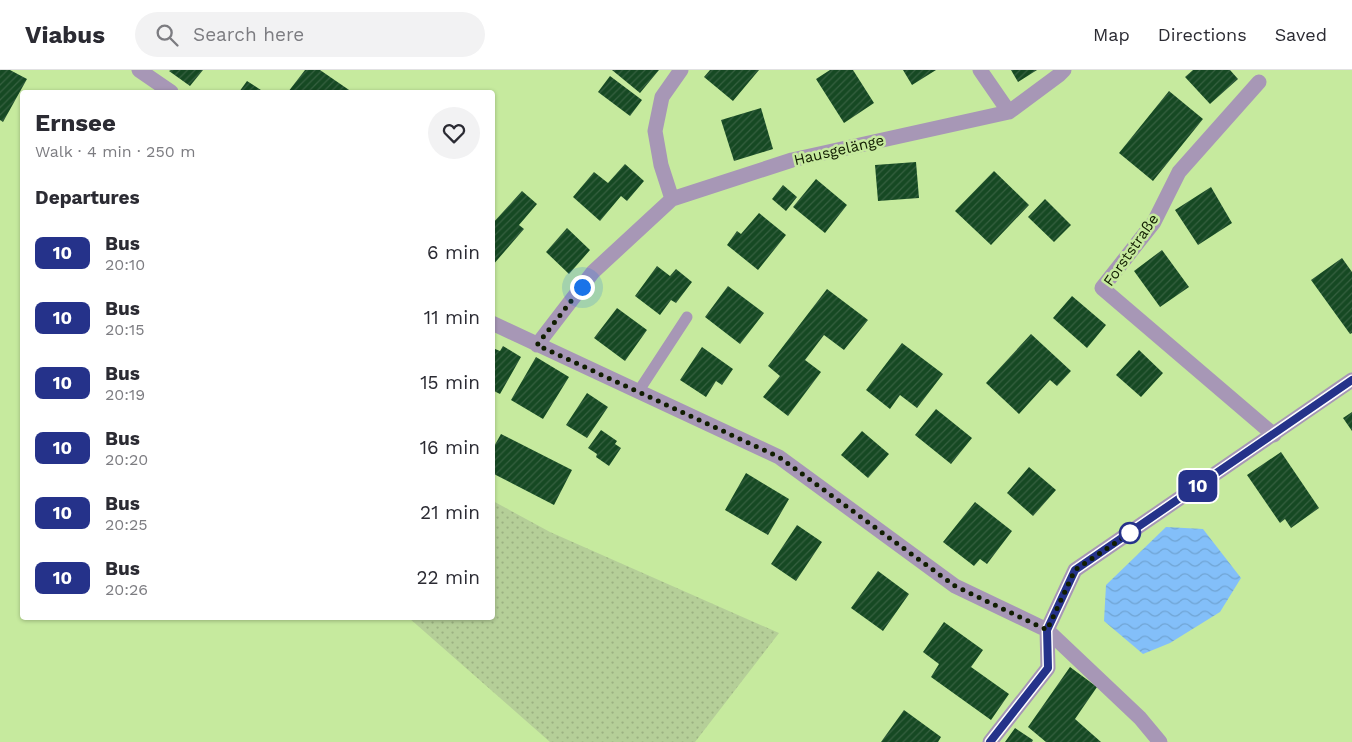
<!DOCTYPE html>
<html lang="en">
<head>
<meta charset="utf-8">
<style>
  :root { --surface:#fff; --page:#f2f2f3; --text:#2b2b33; --muted:#7c7c81; --line:#e1e1e2 }
  body { margin:0; font-family:"Work Sans",sans-serif; background:var(--page); color:var(--text); height:100vh; display:flex; flex-direction:column; font-size:19px; white-space:nowrap }
  * { box-sizing:border-box; margin:0 }
  p { font-size:16px; color:var(--muted) }
  .icon { flex:none; width:28px; height:28px; fill:none; stroke:currentColor; stroke-width:2; stroke-linecap:round; stroke-linejoin:round }
  .map { position:relative; flex:1; overflow:hidden }
  .sheet { position:absolute; left:20px; top:20px; width:475px; height:530px; display:flex; flex-direction:column; background:var(--surface); border-radius:5px; box-shadow:0 1px 4px #0004 }
  .sheet>* { flex:none }
  .badge { padding:0 10px; border-radius:8px; font-size:18px; line-height:32px }
  .you { position:absolute; width:25px; height:25px; margin:-12px; border:4px solid #fff; border-radius:50%; background:#1a73e8; box-shadow:0 0 0 8px #1a73e833 }
  .map>.badge { position:absolute; translate:-50% -50%; box-shadow:0 0 0 2px #fff }
  h2 { padding:0 15px; font-size:19px; line-height:45px }
  .round { display:grid; place-items:center; flex:none; width:52px; height:52px; border-radius:26px; background:var(--page) }
  .headline { display:flex; align-items:center; justify-content:space-between; height:85px; padding:0 15px }
  h1 { font-size:24px; font-weight:700; line-height:38px }
  ul { padding:0; list-style:none }
  li { display:flex; align-items:center; gap:15px; height:65px; padding:0 15px }
  li div { flex:1 }
  li b { display:block; font-size:19px }
  li em { font-style:normal }
  li .badge { min-width:55px; font-weight:700; text-align:center }
  header { display:flex; align-items:center; gap:30px; box-sizing:border-box; height:70px; padding:0 25px; background:var(--surface); border-bottom:1px solid var(--line) }
  header strong { font-size:24px }
  nav { display:flex; gap:28px; margin-inline-start:auto; font-size:18px }
  .search { width:350px; height:45px; background:var(--page); display:flex; align-items:center; gap:12px; box-sizing:border-box; padding:0 18px; border-radius:28px; color:var(--muted); font-size:19px }
  .map>svg:first-child { display:block }
  .grass { fill:url(#grass-dots) }
  .water { fill:url(#water-waves) }
  .building { fill:url(#building-hatch) }
  .lines { fill:none; stroke-linecap:round; stroke-linejoin:round }
  .lane { stroke:#a797b6; stroke-width:11 }
  .street { stroke:#a797b6; stroke-width:15 }
  .line-casing { stroke:#fff; stroke-width:11 }
  .line { stroke:#25328a; stroke-width:8 }
  .walk { stroke:#111d01; stroke-width:5; stroke-dasharray:0 9 }
  .stop-dot { fill:#fff; stroke:#25328a; stroke-width:2.5 }
  .labels { text-anchor:middle; stroke-width:5; stroke-linejoin:round; paint-order:stroke }
  .street-label { font-size:15px; fill:#111d01; stroke:#c6ea9e }
</style>
</head>
<body>
<header>
<strong>Viabus</strong>
<div class="search"><svg class="icon" aria-label="search" viewBox="0 0 24 24"><circle cx="10" cy="10" r="6"/><path d="M15 15l6 6"/></svg>Search here</div>
<nav><a>Map</a><a>Directions</a><a>Saved</a></nav>
</header>
<div class="map">
<svg width="1352" height="672" viewBox="0 0 1352 672">
  <defs>
    <pattern id="grass-dots" width="8" height="8" patternUnits="userSpaceOnUse" patternTransform="scale(1.25)"><rect width="8" height="8" fill="#b5cf98"/><path d="M2 2h.1M6 6h.1" fill="none" stroke="#9bb181" stroke-width="1.8" stroke-linecap="round"/></pattern>
    <pattern id="water-waves" width="16" height="10" patternUnits="userSpaceOnUse" patternTransform="scale(1.25)"><rect width="16" height="10" fill="#83bff9"/><path d="M0 5q4-4 8 0t8 0" fill="none" stroke="#70a4d4"/></pattern>
    <pattern id="building-hatch" width="6" height="6" patternUnits="userSpaceOnUse" patternTransform="scale(1.25)"><rect width="6" height="6" fill="#164923"/><path d="M-1 1l2-2M0 6l6-6M5 7l2-2" fill="none" stroke="#366040"/></pattern>
  </defs>
  <rect width="100%" height="100%" fill="#c6ea9e"/>
  <!-- grass -->
  <path class="grass" d="M493 431 550 462 779 563 695 672H550L409 548H492Z"/>
  <!-- water -->
  <path class="water" d="M1166 457 1203 459 1241 508 1220 542 1170 573 1143 584 1104 551 1106 515Z"/>
  <!-- building -->
  <path class="building" d="M0 0H10L27 9 3 52 0 50Z
    M171 0H203L190 16 169 1Z
    M305 0H320L352 22H288Z
    M612 0H659L640 23Z
    M710 0H759L733 31 704 7Z
    M830 0H853L874 33 844 53 816 9Z
    M903 0H936L912 15Z
    M1011 0H1037L1018 12Z
    M1193 0H1230L1238 9 1210 34 1185 7Z
    M610 6 642 30 630 46 598 22Z
    M247 11 264 22H239Z
    M1169 21 1203 49 1153 111 1119 83Z
    M761 38 773 79 734 91 721 50Z
    M916 92 919 128 878 131 875 95Z
    M625 94 644 111 627 131 621 126 600 151 573 127 594 102 608 113Z
    M994 101 1029 135 991 175 955 141Z
    M816 109 847 135 825 163 793 137Z
    M783 115 797 127 786 141 772 129Z
    M1211 117 1232 153 1198 175 1175 140Z
    M522 121 537 134 519 155 524 159 492 196V154Z
    M1045 129 1071 155 1054 172 1028 147Z
    M759 143 786 165 758 200 727 175 737 161 741 164Z
    M567 158 590 180 569 204 546 182Z
    M1162 180 1189 217 1160 237 1134 201Z
    M1342 188 1352 202V263L1350 264 1311 210Z
    M657 196 670 206 676 199 692 212 676 233 671 230 660 245 635 226Z
    M728 216 764 243 740 274 705 247Z
    M827 219 868 250 844 280 824 265 805 290 821 302 788 346 763 327 780 306 768 296Z
    M1072 226 1106 255 1087 278 1053 248Z
    M617 238 647 260 625 291 594 268Z
    M1031 264 1071 301 1057 316 1050 310 1019 344 986 313Z
    M902 273 943 304 917 338 900 325 890 339 866 320Z
    M503 276 521 287 500 324 492 320V284L495 279 500 281Z
    M702 277 733 299 722 315 716 311 706 327 680 310Z
    M1139 280 1163 303 1141 327 1116 305Z
    M536 287 569 307 543 349 511 330Z
    M587 323 608 337 587 368 566 355Z
    M936 339 972 368 951 394 915 365Z
    M1352 342V361L1343 348Z
    M601 360 617 371 615 374 621 378 609 396 596 387 597 384 588 378Z
    M862 361 889 384 868 408 841 385Z
    M501 364 572 400 554 435 492 403V380Z
    M1281 382 1319 438 1291 458 1285 449 1280 453 1247 405Z
    M1029 397 1056 420 1033 446 1007 423Z
    M746 403 789 429 768 465 725 440Z
    M975 432 1012 461 987 494 980 489 974 496 943 472Z
    M797 455 822 472 796 511 771 494Z
    M878 501 909 524 883 561 851 538Z
    M944 552 983 580 971 597 1009 624 991 650 931 607 939 594 923 582Z
    M1070 597 1097 617 1075 649 1101 672H1046L1028 657Z
    M904 640 941 667 938 672H881Z
    M1015 658 1033 670 1032 672H1005Z"/>
  <g class="lines">
    <!-- lane -->
    <path class="lane" d="M638 322 687 247"/>
    <!-- street -->
    <path class="street" d="M139 0 171 22
      M980 0 1009 42
      M1259 12 1179 102 1154 152 1102 218 1274 365
      M672 129 661 95 655 61 662 27 681 0
      M492 253 779 387 955 516 1047 560 1140 648 1160 672
      M537 275 593 202 672 129 792 90 1009 42 1059 5 1064 0
      M990 672 1048 598 1047 560 1075 500 1352 310"/>
  </g>
  <g class="lines">
    <!-- line casing -->
    <g class="line-casing">
      <path id="line" d="M990 672 1048 598 1047 560 1075 500 1352 310"/>
    </g>
    <!-- line -->
    <use href="#line" class="line"/>
    <!-- walk -->
    <path class="walk" d="M582 217 537 275 779 387 955 516 1047 560 1075 500 1130 463"/>
  </g>
  <!-- markers -->
  <circle class="stop-dot" cx="1130" cy="463" r="10"/>
  <g class="labels">
    <!-- street labels -->
    <g class="street-label">
      <text transform="translate(839 80) rotate(-13)" y="5">Hausgelänge</text>
      <text transform="translate(1131 180) rotate(-55)" y="5">Forststraße</text>
    </g>
  </g>
</svg>
<div class="you" style="left:582px;top:217px"></div>
<b class="badge" style="left:1198px;top:416px;background:#25328a;color:#fff">10</b>
<section class="sheet">
<div class="headline"><div><h1>Ernsee</h1><p>Walk · 4 min · 250 m</p></div><a class="round"><svg class="icon" aria-label="heart" viewBox="0 0 24 24"><path d="M12 20l-8-8c-3-5 5-10 8-4 3-6 11-1 8 4z"/></svg></a></div>
<h2>Departures</h2>
<ul>
<li><span class="badge" style="background:#25328a;color:#fff">10</span><div><b>Bus</b><p>20:10</p></div><em>6 min</em></li>
<li><span class="badge" style="background:#25328a;color:#fff">10</span><div><b>Bus</b><p>20:15</p></div><em>11 min</em></li>
<li><span class="badge" style="background:#25328a;color:#fff">10</span><div><b>Bus</b><p>20:19</p></div><em>15 min</em></li>
<li><span class="badge" style="background:#25328a;color:#fff">10</span><div><b>Bus</b><p>20:20</p></div><em>16 min</em></li>
<li><span class="badge" style="background:#25328a;color:#fff">10</span><div><b>Bus</b><p>20:25</p></div><em>21 min</em></li>
<li><span class="badge" style="background:#25328a;color:#fff">10</span><div><b>Bus</b><p>20:26</p></div><em>22 min</em></li>
</ul>
</section>
</div>
</body>
</html>
